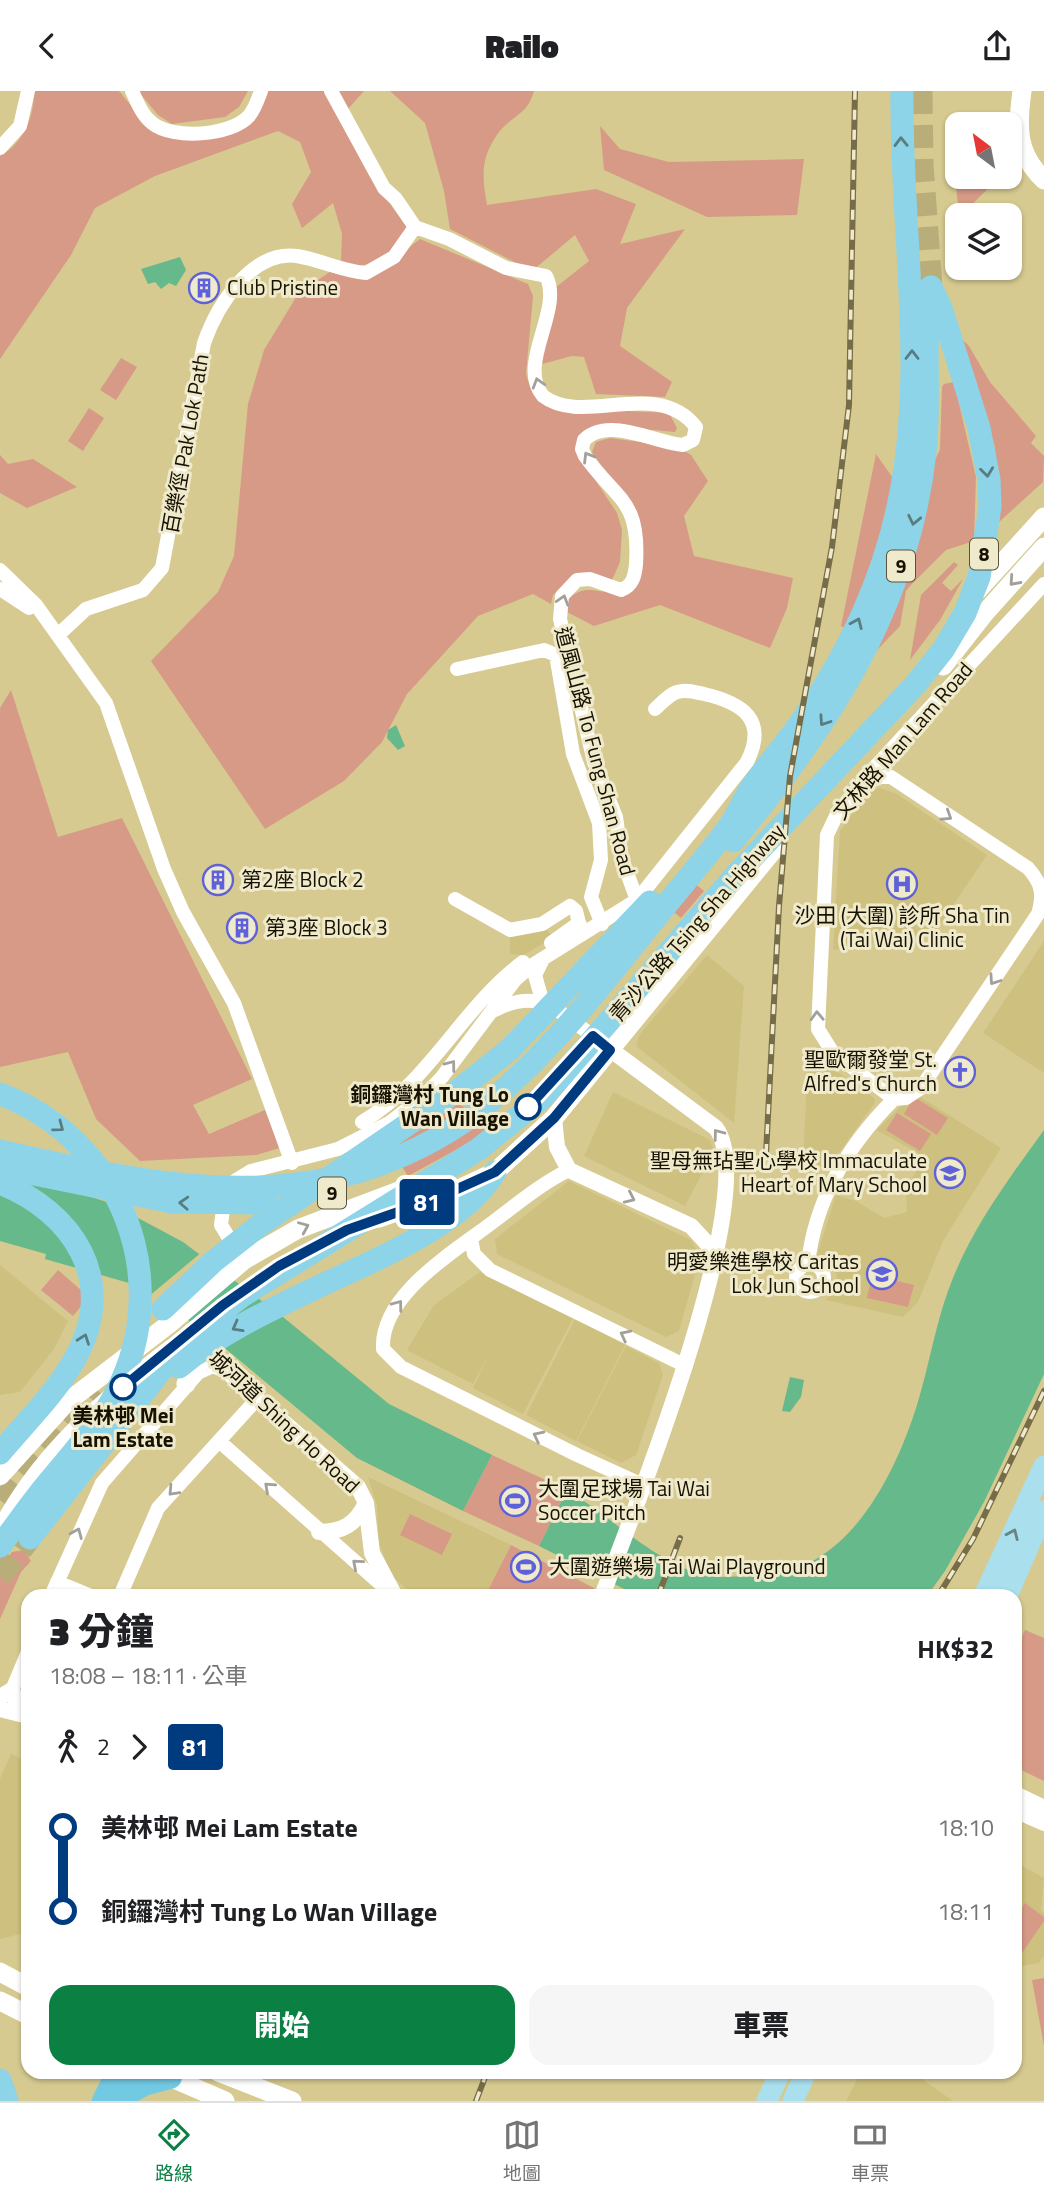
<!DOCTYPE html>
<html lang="zh-TW">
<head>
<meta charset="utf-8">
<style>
  :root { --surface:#fff; --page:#f6f6f6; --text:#202124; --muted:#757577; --line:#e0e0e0; --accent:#0b8043 }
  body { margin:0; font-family:"Titillium Web","Noto Sans TC",sans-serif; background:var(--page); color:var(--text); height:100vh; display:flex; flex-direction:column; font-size:26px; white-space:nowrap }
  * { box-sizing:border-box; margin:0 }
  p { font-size:23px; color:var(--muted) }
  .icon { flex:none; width:38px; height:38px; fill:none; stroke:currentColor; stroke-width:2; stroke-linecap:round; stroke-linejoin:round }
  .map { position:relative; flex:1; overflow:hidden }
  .side { position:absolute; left:21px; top:1498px; width:1001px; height:490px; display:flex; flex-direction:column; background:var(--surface); border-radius:21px; box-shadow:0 2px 5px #0004 }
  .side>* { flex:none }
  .badge { padding:0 14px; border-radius:5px; font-size:24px; line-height:46px }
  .needle { width:46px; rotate:328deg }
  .buttons { position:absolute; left:945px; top:21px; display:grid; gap:14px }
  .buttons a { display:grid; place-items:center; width:77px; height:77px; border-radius:14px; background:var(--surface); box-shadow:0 2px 5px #0004; font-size:35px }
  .map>.badge { position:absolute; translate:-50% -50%; box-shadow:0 0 0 4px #fff }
  .legs { display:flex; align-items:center; gap:10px; height:77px; padding:0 28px; font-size:23px }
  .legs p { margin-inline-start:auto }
  .overview { display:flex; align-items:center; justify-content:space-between; height:119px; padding:0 28px }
  h1 { font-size:38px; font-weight:800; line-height:52px }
  .button { display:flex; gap:14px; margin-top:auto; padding:14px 28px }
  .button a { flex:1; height:80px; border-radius:21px; background:var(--accent); color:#fff; font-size:28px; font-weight:800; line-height:80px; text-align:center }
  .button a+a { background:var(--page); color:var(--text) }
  ul { padding:0 28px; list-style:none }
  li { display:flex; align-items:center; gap:24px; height:84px; font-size:26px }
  li i { display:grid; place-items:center; width:10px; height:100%; margin:0 9px; background:currentColor }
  li i::after { content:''; width:18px; height:18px; margin:-9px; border:5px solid; border-radius:50%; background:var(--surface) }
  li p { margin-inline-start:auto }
  li:first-child i { background:linear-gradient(#0000 50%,currentColor 0) }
  li:last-child i { background:linear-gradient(currentColor 50%,#0000 0) }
  header { display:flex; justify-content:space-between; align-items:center; height:91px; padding:0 28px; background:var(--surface); font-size:32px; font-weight:800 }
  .dock { display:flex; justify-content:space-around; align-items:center; height:98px; border-top:2px solid var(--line); background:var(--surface); font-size:19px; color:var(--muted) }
  .dock a { display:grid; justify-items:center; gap:4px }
  .dock .selected { color:var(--accent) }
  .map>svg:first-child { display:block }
  .built { fill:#cec07e }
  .green { fill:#d79a87 }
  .water { fill:#66b98a }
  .pier { fill:#d6ca90 }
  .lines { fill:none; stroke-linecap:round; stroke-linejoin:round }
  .trunk-tunnel { stroke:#b9ae7a; stroke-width:23; stroke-dasharray:23 11; stroke-linecap:butt }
  .minor { stroke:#fff; stroke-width:14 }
  .tertiary { stroke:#fff; stroke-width:16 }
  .secondary { stroke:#fff; stroke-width:19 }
  .primary { stroke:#aadfee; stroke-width:21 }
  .trunk { stroke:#8ed4e8; stroke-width:23 }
  .motorway { stroke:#71c9e2; stroke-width:24 }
  .rail-casing { stroke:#766d48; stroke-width:6 }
  .rail { stroke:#f0eacd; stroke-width:3.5; stroke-dasharray:10; stroke-linecap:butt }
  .oneway { stroke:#587d80 }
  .oneway2 { stroke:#a2a099 }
  .oneway3 { stroke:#688383 }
  .line-1-casing { stroke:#fff; stroke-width:16 }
  .line-1 { stroke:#003b80; stroke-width:10 }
  .stop-1-dot { fill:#fff; stroke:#003b80; stroke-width:3.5 }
  .labels { text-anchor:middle; stroke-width:6; stroke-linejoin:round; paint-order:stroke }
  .shield { fill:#f0eacd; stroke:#58533e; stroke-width:2 }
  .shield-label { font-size:19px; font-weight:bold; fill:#171200 }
  .poi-label { font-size:21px; fill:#171200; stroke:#f0eacd; text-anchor:start }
  .street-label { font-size:21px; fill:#171200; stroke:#f0eacd }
  .stop-label { font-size:21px; font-weight:bold; fill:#171200; stroke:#f0eacd; text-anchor:end }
</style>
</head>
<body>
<header><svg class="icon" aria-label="back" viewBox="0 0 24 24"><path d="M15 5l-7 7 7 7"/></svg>Railo<svg class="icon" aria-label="share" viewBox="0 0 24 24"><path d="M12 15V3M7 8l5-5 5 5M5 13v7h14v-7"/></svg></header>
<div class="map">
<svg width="1044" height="2010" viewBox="0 0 1044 2010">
  <rect width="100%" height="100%" fill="#d6ca90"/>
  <!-- built -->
  <path class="built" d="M880 697 897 703 987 764 935 841 833 859 840 740 868 701Z
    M543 835 553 846 524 864 510 863V841Z
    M1044 850V982L983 942Z
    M707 864 744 895 734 1032 636 955 640 943Z
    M817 966 875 1008 874 1013 825 1081 803 1073 808 969Z
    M613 1001 710 1049 714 1060 685 1115 584 1065Z
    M914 1002 1001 1057 943 1150 918 1211 903 1226 826 1209 833 1200 837 1185 832 1174 817 1164 836 1104 856 1110 884 1127 907 1121 906 1097 925 1066 877 1039Z
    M569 1090 691 1149 700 1165 679 1240 666 1246 497 1163 495 1148Z
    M0 1174 68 1230 54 1258 20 1301 0 1304Z
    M480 1181 573 1227 523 1323 473 1297 492 1258 473 1293 407 1259 434 1214Z
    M575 1228 625 1254 576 1350 526 1324Z
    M626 1255 659 1272 663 1284 636 1364 621 1372 577 1350Z
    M368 1386 511 1454 485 1505H415L392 1485 379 1452 377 1415Z
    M11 1663 28 1671V1841L0 1848V1688Z
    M1015 1771 1044 1787 1041 1819 1044 1822V1865L1039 1872 1016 1876 1015 1892Z
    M861 1981H912L953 2010H846Z"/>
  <!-- green -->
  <path class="green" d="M34 0H119L148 35 230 39 265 0H324L370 86 410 140C387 168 379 178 341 173L342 143 333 112 302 137 292 113 311 81 300 51 278 40 155 85 95 117 71 164 0 268V65C24 52 34 26 34 0Z
    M138 0H248L239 16 225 26 172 33 158 24Z
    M339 0H364L348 18Z
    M390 0H534C527 24 513 24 499 41 480 67 482 85 487 114L596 98 636 113 620 153 685 138 627 217 620 255 672 291 665 306 596 303 584 266 572 265 542 273 546 204 589 170 575 144 532 180 450 138 444 100 425 32Z
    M600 35 620 58 669 71 804 68 797 124 707 126 604 79Z
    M952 57H957V86H1000L961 124H959Z
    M420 148 528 193 533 205 526 283 529 293 566 317 669 322 677 337 675 341 610 335 589 341 586 375 617 422 622 439 620 471 612 489 573 486 553 504 551 513 533 503 478 525 407 603 382 651 344 690 265 738 151 570 218 501 234 465 248 313 264 259 298 203 331 180C385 198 383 174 420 148Z
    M962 248 969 255 990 291 1036 345 1031 352 1044 365 1043 391 999 431 995 356Z
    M121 267 137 276 116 309 100 299Z
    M954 291 976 386 974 450 946 459 911 494 906 500 900 535 878 558 841 535 876 363 912 414 940 359 942 296 944 293Z
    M89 317 104 327 83 360 68 350Z
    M610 347 678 356 691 364 708 390 684 425 694 465 793 487 787 517 770 557 660 514 594 535 563 519 565 510C588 490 593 504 619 500L633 473 628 417 592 361 596 351Z
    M0 364 8 373 33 368 77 396 27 417 0 402Z
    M954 471 958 474 942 492 951 500 963 488 940 529 910 569 921 504Z
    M11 599 58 746 122 727 252 988 193 1014 209 1043 265 1019 280 1057 256 1064 140 1070 96 1028 68 961 0 976V617Z
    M686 785 704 800 681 827 663 812Z
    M914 1006 948 1027 937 1044 904 1023Z
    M448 1009 499 1031 476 1048 408 1085 386 1051Z
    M897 1022 931 1043 920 1060 886 1039Z
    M58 1179 89 1206 73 1225 41 1199Z
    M872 1184 914 1194 908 1216 867 1207Z
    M492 1364 567 1399 539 1455 463 1420Z
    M410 1423 452 1443 442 1464 400 1444Z
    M511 1454 594 1497 591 1505H485Z
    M24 1459 31 1470 21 1481 0 1528V1478L12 1461Z
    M1025 1539 1044 1547V1690L1015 1676V1561Z
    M1025 1812 1044 1826V1830L1020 1865 1015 1862V1827Z
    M1044 1887V1955L1032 1889Z"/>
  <!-- water -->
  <path class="water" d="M180 166 186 179 176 195 169 192 161 198 155 191 148 193 141 178Z
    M396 634 405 655 398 659 387 647 388 639Z
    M1044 1039V1283L984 1411 945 1480 927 1505H638L539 1455 567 1399C609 1424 655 1471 701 1483 718 1488 731 1485 748 1485 758 1484 769 1486 779 1483 854 1467 896 1381 917 1314 930 1272 936 1228 953 1187 975 1133 1010 1086 1044 1039Z
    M0 1077 110 1112 183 1151 283 1226 389 1313 492 1364 463 1420 357 1367 203 1239 136 1194 45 1168 46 1163 0 1150Z
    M790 1286 804 1289 801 1306 790 1321 782 1320Z"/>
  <!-- pier -->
  <path class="pier" d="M203 1160 226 1177 161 1215 148 1206Z"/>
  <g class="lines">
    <!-- trunk-tunnel -->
    <path class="trunk-tunnel" d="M921 0 922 73 931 196
      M0 1409 93 1296
      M0 1486 30 1447"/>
    <!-- minor -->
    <path class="minor" d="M132 0C137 11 142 24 152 32 173 49 231 45 249 25 255 18 258 8 261 0
      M331 0 384 97 396 108 415 136 449 148 506 177 546 185C564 219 516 273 543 305 583 336 657 286 696 336L693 349 683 354C656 352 608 325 584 349L582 358 585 365C617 410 640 408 636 473 635 484 633 495 621 499L590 488 577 489 562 505 560 528 594 671 616 726 622 768 637 809
      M0 57 20 35 28 0
      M0 479 36 514 106 612 164 778 183 821 234 912 292 1072
      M0 498 29 517
      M58 544 86 518 143 499 162 477 204 252C217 215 251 159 297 165 321 169 342 180 366 182L394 166 415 136
      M457 578 544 559 556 564 573 663 599 732 601 769 591 806 602 833
      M455 808 510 839 542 833 570 815 576 820 579 832
      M551 852 579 832 584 842
      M542 870 535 884 542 909
      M495 919C540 896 556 919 593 945
      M894 1008 833 962 818 938 827 744 837 723 875 676 1044 493
      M362 1031C430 991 462 916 523 871
      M569 1079C542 1092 517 1113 493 1131 455 1160 380 1204 383 1258L401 1276 577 1364 643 1394
      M471 1148 474 1163 490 1179 686 1275
      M237 1160 221 1134 225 1102 233 1091 251 1080 338 1058 389 1032 423 1006 442 986 515 889 531 875 637 809 747 671C768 629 743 612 704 603 695 601 686 598 677 601 668 604 662 612 655 618
      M808 1173C815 1108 849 1053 894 1008L906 1007 921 997 1038 823C1044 803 1042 793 1028 777L891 686H881L862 693
      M796 1187a14 14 0 1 1 28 0a14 14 0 1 1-28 0Z
      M219 1350 393 1504
      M57 1491 91 1505
      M51 1505 102 1392 198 1282 213 1275 227 1281
      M120 1505 158 1417 257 1308
      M12 1599 28 1561"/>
    <!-- tertiary -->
    <path class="tertiary" d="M554 1027 557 1056 569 1079 691 1135 716 1162
      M197 1250 242 1295 358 1396 366 1412 372 1462 395 1505
      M319 1441C343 1441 356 1433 366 1412
      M602 1505C631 1427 764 1100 716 1037L603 953
      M0 1606 12 1599 16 1610 28 1622
      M0 1618 28 1625
      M1015 1703 1044 1717
      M1015 1719 1044 1732"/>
    <!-- secondary -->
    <path class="secondary" d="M1022 0C1017 36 1016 62 1044 89
      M977 500 1044 426
      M943 575 984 523 1044 456
      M379 1127 450 1102 495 1081 554 1027 775 757
      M186 1293 192 1273 188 1260
      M0 1385 66 1312 169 1233 244 1169 298 1138 399 1100
      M0 1441C40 1363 102 1311 171 1258
      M0 1881 28 1896
      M0 1910 28 1924
      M158 1981 225 2010
      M218 1981 292 2010"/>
    <!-- primary -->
    <path class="primary" d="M984 1505 1044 1375
      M1007 1505 1044 1420
      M767 2010 780 1981
      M793 2010 806 1981"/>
    <!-- trunk -->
    <path class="trunk" d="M733 750C830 634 908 515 925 361 931 306 923 251 931 196
      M0 1003C120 1048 176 1187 116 1302 99 1333 74 1360 52 1387 33 1409 17 1433 0 1455
      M0 1060C122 1087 248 1117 370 1077 414 1062 458 1038 493 1008 553 958 601 895 649 835 675 802 703 771 728 737 738 724 743 708 753 694 769 672 787 651 803 628 847 564 882 491 898 416 928 279 900 138 902 0
      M0 1076 172 1111 266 1112
      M0 1092C73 1121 118 1189 76 1266 57 1301 26 1331 0 1362
      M163 1218 214 1170 260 1134 461 997 509 959 650 811
      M179 1276C222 1241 272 1218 322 1194 379 1167 461 1135 495 1081
      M30 1447 167 1272 206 1233 242 1205 479 1058 544 1005 734 786 915 594 943 559 965 522 979 486 990 416 989 389 979 337 941 217 931 196
      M0 1989 7 2010"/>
    <!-- motorway -->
    <path class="motorway" d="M104 2010 118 1981
      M113 2010 144 1993 170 1986"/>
    <!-- rail casing -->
    <g class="rail-casing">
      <path id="rail" d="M766 1063 779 815 790 685 832 456 849 314 855 0
        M658 1505 680 1447
        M938 1505 973 1448 1044 1300
        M476 2010 487 1981"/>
    </g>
    <!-- rail -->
    <use href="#rail" class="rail"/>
  </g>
  <!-- one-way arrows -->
  <defs><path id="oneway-chevron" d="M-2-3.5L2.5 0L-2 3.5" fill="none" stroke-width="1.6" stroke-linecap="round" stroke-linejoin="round" transform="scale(1.75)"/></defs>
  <g class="oneway">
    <use href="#oneway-chevron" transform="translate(901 51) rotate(-91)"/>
    <use href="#oneway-chevron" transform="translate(912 264) rotate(-90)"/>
    <use href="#oneway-chevron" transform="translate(987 381) rotate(83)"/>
    <use href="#oneway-chevron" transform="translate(914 429) rotate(102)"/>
    <use href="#oneway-chevron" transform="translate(857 532) rotate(-66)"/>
    <use href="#oneway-chevron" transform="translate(824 630) rotate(124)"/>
    <use href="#oneway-chevron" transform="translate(59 1036) rotate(37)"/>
    <use href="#oneway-chevron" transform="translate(184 1112) rotate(-177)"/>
    <use href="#oneway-chevron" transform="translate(237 1236) rotate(151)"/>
    <use href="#oneway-chevron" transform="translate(84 1248) rotate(-70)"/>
  </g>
  <g class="oneway2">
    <use href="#oneway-chevron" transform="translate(538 292) rotate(-107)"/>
    <use href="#oneway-chevron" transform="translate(588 366) rotate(-121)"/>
    <use href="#oneway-chevron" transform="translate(1014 490) rotate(132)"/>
    <use href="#oneway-chevron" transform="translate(563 509) rotate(-73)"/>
    <use href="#oneway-chevron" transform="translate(947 725) rotate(33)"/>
    <use href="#oneway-chevron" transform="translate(994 889) rotate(124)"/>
    <use href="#oneway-chevron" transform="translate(817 925) rotate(-92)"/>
    <use href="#oneway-chevron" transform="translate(451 974) rotate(-53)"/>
    <use href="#oneway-chevron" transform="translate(718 1043) rotate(-127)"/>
    <use href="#oneway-chevron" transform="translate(630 1107) rotate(25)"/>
    <use href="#oneway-chevron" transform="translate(304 1136) rotate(-23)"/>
    <use href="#oneway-chevron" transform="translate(398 1214) rotate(-53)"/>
    <use href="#oneway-chevron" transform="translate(625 1244) rotate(-153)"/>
    <use href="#oneway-chevron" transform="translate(538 1345) rotate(-153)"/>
    <use href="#oneway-chevron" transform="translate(269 1396) rotate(-138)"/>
    <use href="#oneway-chevron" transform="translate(173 1400) rotate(133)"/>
    <use href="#oneway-chevron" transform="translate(77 1442) rotate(-67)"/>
    <use href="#oneway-chevron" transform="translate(357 1473) rotate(-139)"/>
  </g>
  <use class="oneway3" href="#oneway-chevron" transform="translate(1013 1443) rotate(-66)"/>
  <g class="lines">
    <!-- line-1 casing -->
    <g class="line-1-casing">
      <path id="line-1" d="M123 1296 223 1214 279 1175 347 1139 435 1108 495 1081 554 1027 610 959 593 945 528 1016"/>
    </g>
    <!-- line-1 -->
    <use href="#line-1" class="line-1"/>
  </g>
  <!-- icons -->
  <defs>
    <g id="building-ring" transform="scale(1.575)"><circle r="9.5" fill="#f0eacd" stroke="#5e61d9" stroke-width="1.5"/><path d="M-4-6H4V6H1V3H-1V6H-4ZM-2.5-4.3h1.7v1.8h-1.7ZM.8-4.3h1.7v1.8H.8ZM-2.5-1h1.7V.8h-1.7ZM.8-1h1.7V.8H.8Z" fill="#5e61d9"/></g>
    <g id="hospital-ring" transform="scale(1.575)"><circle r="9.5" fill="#f0eacd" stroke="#5e61d9" stroke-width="1.5"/><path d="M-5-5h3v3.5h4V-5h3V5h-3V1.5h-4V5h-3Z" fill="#5e61d9"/></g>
    <g id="church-ring" transform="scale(1.575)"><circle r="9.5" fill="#f0eacd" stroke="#5e61d9" stroke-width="1.5"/><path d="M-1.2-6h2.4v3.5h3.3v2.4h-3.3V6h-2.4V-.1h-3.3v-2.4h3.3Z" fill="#5e61d9"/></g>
    <g id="school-ring" transform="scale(1.575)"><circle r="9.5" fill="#f0eacd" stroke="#5e61d9" stroke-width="1.5"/><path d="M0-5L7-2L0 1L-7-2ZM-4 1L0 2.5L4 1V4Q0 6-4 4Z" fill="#5e61d9"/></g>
    <g id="stadium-ring" transform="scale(1.575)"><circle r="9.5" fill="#f0eacd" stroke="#5e61d9" stroke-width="1.5"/><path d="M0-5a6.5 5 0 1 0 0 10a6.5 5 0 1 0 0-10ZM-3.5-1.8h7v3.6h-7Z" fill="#5e61d9"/></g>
  </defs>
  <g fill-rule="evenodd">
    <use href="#building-ring" x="204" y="197"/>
    <use href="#building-ring" x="218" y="789"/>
    <use href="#hospital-ring" x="902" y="793"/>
    <use href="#building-ring" x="242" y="837"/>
    <use href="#church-ring" x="960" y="981"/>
    <use href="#school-ring" x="950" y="1082"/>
    <use href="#school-ring" x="882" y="1183"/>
    <use href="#stadium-ring" x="515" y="1410"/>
    <use href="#stadium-ring" x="526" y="1476"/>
  </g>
  <!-- markers -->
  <g class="stop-1-dot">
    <circle cx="528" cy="1016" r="12"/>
    <circle cx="123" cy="1296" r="12"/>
  </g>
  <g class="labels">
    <!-- shield labels -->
    <g class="shield">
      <rect x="970" y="447.5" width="28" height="31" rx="5"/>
      <rect x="887" y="459.5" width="28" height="31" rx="5"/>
      <rect x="318" y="1086.5" width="28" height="31" rx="5"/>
    </g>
    <g class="shield-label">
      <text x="984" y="470">8</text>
      <text x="901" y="482">9</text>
      <text x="332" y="1109">9</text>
    </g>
    <!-- poi labels -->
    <g class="poi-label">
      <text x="227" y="204">Club Pristine</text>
      <text x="241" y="796">第2座 Block 2</text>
      <text x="902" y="832" text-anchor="middle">沙田 (大圍) 診所 Sha Tin<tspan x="902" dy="24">(Tai Wai) Clinic</tspan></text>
      <text x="265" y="844">第3座 Block 3</text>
      <text x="937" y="976" text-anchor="end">聖歐爾發堂 St.<tspan x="937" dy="24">Alfred's Church</tspan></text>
      <text x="927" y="1077" text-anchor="end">聖母無玷聖心學校 Immaculate<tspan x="927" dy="24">Heart of Mary School</tspan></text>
      <text x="859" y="1178" text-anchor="end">明愛樂進學校 Caritas<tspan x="859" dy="24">Lok Jun School</tspan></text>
      <text x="538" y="1405">大圍足球場 Tai Wai<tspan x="538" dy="24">Soccer Pitch</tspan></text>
      <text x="549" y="1483">大圍遊樂場 Tai Wai Playground</text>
    </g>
    <!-- street labels -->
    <g class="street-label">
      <text transform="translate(186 353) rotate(-80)" y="7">百樂徑 Pak Lok Path</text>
      <text transform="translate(903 650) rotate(-49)" y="7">文林路 Man Lam Road</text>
      <text transform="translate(595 660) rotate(75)" y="7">道風山路 To Fung Shan Road</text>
      <text transform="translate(697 832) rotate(-49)" y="7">青沙公路 Tsing Sha Highway</text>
      <text transform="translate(284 1331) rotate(43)" y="7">城河道 Shing Ho Road</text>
    </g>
    <!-- stop labels -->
    <g class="stop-label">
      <text x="509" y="1011">銅鑼灣村 Tung Lo<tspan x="509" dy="24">Wan Village</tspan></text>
      <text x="123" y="1332" text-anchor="middle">美林邨 Mei<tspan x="123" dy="24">Lam Estate</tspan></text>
    </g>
  </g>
</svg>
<div class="buttons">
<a><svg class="needle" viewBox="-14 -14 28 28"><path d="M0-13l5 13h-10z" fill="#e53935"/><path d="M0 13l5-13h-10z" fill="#757577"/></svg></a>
<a><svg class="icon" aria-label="layers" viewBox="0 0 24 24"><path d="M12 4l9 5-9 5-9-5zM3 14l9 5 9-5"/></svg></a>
</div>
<b class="badge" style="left:427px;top:1111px;background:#003b80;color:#fff">81</b>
<section class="side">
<div class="overview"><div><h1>3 分鐘</h1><p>18:08 – 18:11 · 公車</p></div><b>HK$32</b></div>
<div class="legs"><svg class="icon" aria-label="walk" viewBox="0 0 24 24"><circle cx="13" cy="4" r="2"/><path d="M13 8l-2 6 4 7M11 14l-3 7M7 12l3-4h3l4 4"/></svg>2<svg class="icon" aria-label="forward" viewBox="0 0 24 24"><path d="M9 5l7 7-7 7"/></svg><b class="badge" style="background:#003b80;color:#fff">81</b></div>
<ul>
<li><i style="color:#003b80"></i><b>美林邨 Mei Lam Estate</b><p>18:10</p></li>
<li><i style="color:#003b80"></i><b>銅鑼灣村 Tung Lo Wan Village</b><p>18:11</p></li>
</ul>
<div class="button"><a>開始</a><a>車票</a></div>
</section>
</div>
<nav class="dock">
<a class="selected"><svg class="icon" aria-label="directions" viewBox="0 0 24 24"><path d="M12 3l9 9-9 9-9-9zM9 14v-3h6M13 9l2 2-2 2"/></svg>路線</a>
<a><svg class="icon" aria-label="map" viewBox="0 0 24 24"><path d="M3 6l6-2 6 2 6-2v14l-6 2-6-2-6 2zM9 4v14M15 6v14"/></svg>地圖</a>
<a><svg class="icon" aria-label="tickets" viewBox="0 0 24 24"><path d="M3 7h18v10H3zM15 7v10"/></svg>車票</a>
</nav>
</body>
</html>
